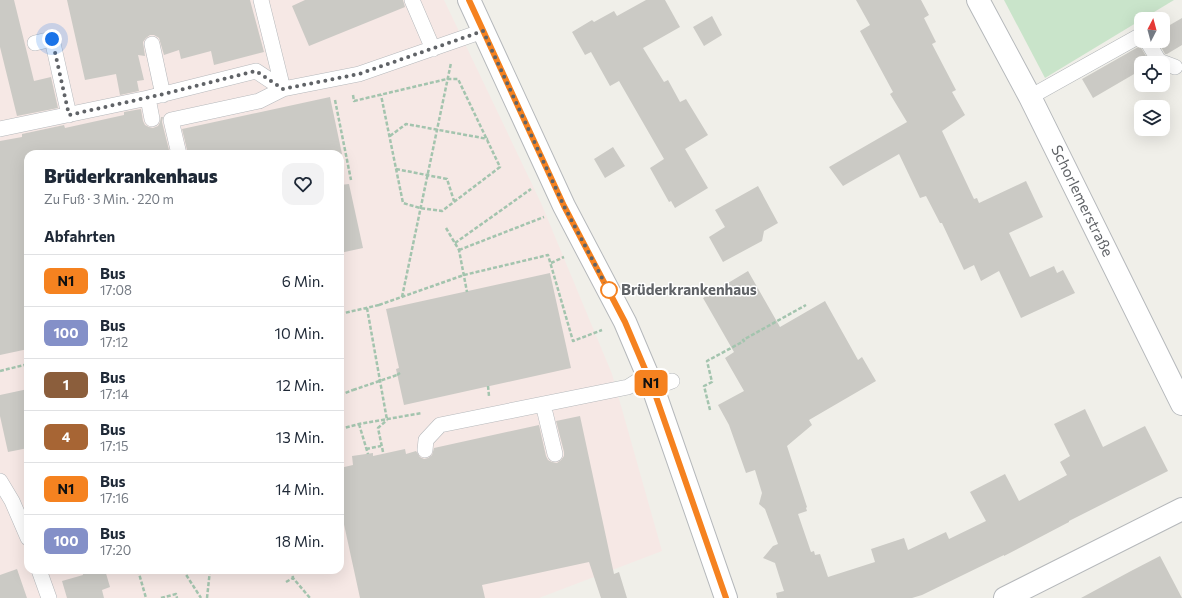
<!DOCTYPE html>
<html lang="de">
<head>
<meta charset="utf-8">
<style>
  :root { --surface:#fff; --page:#f2f2f3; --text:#1f2937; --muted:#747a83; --line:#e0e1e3 }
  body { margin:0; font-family:Commissioner,sans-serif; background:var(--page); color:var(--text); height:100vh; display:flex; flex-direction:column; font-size:15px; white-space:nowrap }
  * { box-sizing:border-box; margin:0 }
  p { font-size:13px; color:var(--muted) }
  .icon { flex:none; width:22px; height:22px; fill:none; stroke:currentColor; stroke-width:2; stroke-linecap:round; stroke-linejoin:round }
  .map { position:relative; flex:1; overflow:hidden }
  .side { position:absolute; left:24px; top:150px; width:320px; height:424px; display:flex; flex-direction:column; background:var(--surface); border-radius:12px; box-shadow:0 4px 16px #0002 }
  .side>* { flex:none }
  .badge { padding:0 8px; border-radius:6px; font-size:14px; line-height:26px }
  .needle { width:26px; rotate:6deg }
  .fabs { position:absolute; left:1134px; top:12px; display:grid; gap:8px }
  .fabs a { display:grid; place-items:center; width:36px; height:36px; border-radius:8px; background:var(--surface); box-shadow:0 4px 16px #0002; font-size:20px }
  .you { position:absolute; width:20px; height:20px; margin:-10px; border:3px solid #fff; border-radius:50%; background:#1a73e8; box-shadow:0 0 0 6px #1a73e833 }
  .map>.badge { position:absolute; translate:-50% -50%; box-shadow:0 0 0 2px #fff }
  h2 { padding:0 20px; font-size:15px; line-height:36px }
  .round { display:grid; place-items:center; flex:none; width:42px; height:42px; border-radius:12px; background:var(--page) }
  .summary { display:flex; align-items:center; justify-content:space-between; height:68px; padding:0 20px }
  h1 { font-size:19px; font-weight:800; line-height:30px }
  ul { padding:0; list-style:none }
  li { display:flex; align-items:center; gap:12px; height:52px; padding:0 20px; border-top:1px solid var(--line) }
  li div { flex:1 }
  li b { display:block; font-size:15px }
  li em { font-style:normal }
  li .badge { min-width:44px; font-weight:700; text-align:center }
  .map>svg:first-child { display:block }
  .medical { fill:#f6e8e5; fill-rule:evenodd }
  .green { fill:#c9e4ca }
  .building { fill:#cbcac5 }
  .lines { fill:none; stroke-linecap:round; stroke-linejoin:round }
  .lane-casing { stroke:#b5b8bb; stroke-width:16 }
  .street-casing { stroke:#b5b8bb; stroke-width:24 }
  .path { stroke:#a3c4ae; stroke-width:2.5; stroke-dasharray:4 2; stroke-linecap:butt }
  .lane { stroke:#fff; stroke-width:15 }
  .street { stroke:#fff; stroke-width:22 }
  .path-bridge { stroke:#a3c4ae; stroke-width:2.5; stroke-dasharray:4 2; stroke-linecap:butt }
  .line-casing { stroke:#fff; stroke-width:9 }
  .line { stroke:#f58220; stroke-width:6 }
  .walk { stroke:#606367; stroke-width:4; stroke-dasharray:0 7.2 }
  .stop-dot { fill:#fff; stroke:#f58220; stroke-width:2 }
  .labels { text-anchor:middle; stroke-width:3; stroke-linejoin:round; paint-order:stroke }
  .street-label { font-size:15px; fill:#606367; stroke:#fff }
  .stop-label { font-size:15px; font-weight:bold; fill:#606367; stroke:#fff; text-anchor:start }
</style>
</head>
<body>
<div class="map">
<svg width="1182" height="598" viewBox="0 0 1182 598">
  <rect width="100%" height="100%" fill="#f0efe9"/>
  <!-- medical -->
  <path class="medical" d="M0 0H444L541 203 612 374 662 551 539 598H2L0 592ZM28 154H340V570H28Z"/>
  <!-- green -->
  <path class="green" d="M1004 0H1174L1045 78Z"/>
  <!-- building -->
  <path class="building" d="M0 0H14L34 81 51 77 58 108 17 116 0 47Z
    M67 0H250L264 52 214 65 211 51 181 59 179 50 164 55 159 38 154 35H150L146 38 143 42 145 56 138 55 144 80 137 81 139 91 120 95 116 74 85 80Z
    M305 0H403L405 7 309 46 292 6Z
    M646 0H665L680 27 643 48 664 82 668 80 680 102 686 99 708 135 685 149 708 188 675 208 671 201 669 202 650 168 664 159 619 81 610 86 591 52 585 55 572 32 592 20 594 22 614 11 617 16Z
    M856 0H921L929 15 924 18 936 42 932 44 956 90 952 92 965 115 942 131 974 199 977 198 979 203 1026 181 1043 217 1009 233 1030 277 1054 266 1057 273 1063 270 1075 293 1021 318 999 271 981 281 974 265 964 270 942 223H940L926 196 920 198 899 154 843 186 829 167 907 122 890 94 893 92 860 31 870 25Z
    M712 16 722 35 704 46 693 27Z
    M1182 18V45L1167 54H1165L1158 41H1163V29Z
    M1140 46 1150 63H1141V70L1093 98 1082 79Z
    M330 97 342 154H188L182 129Z
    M141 109 143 121 145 125 149 127 153 128 158 126 160 122 161 117H163L162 122 170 154H28V349L0 355V141L22 137V134L64 125 65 128 124 115V112Z
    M613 147 625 166 605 178 594 159Z
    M349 184 363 248 340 253V185Z
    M758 186 778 223 764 231 762 241 723 262 709 237 725 227 715 210Z
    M748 271 780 327 825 301 858 360 862 357 876 381 809 420 812 425 787 446 807 507 806 508 807 511 798 514 811 552 814 551 815 555 820 554 828 577 875 562 871 549 904 538 908 550 946 532 949 539 986 521 970 492 1005 474 1019 501 1067 475 1060 462 1070 456 1054 424 1085 409 1103 447 1145 426 1168 471 1069 521V522L1004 556V555L922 595 912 598H777L776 593 784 591 781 582 775 563 763 558 773 546 778 544 765 509 759 504 762 493 755 470 746 473 729 425 718 405 744 391 725 358 734 352 703 298Z
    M550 273 571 368 404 405 396 369 399 368 386 309Z
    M28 389V448L8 452 0 416V395Z
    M580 416 614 574 619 572 627 598H601L589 562 482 585 485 598H360L340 506V468L353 465 352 456 373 453V456L405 449 406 454 416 451 420 457 424 459 428 458 432 455 434 448 539 425 546 456 548 460 552 462 557 463 561 460 564 456V452L556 421Z
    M1160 556 1182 598H1081L1131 571Z
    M17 569 27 598H0V575Z
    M82 570H105L110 587 102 590 104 598H67L62 581 83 575Z"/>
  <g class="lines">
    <!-- lane casing -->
    <g class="lane-casing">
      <path id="lane" d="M412 0 433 49
        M1147 41 1159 61 1175 67
        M35 43 52 39 69 115
        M152 44 163 95
        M1030 97 1141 35
        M152 119 148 98 256 71 283 89 359 74 483 31
        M0 129 148 98
        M179 154 171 120 259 101 283 89 261 0
        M653 388 672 381
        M543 404 555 454
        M425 450 426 440 440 425 628 387 647 375
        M0 481 12 501 28 538
        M39 570 49 598"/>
    </g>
    <!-- street casing -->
    <g class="street-casing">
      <path id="street" d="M469 0 564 206 625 322 653 388 726 598
        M978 0 1030 97 1182 404
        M1005 598 1182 509"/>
    </g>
    <!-- path -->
    <path class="path" d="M353 95 354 101 447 79H458L500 167 442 211 420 208 403 203 381 95
      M335 100 351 180
      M390 136 406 124 488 139
      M396 169 447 179 454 201
      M446 228 459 250 467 292
      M455 243 531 189
      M459 250 544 217
      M551 263 564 257
      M402 297 451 63
      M379 305 464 275 548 255 573 341 602 330
      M367 308 387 420
      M340 314 379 305
      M0 371 28 364
      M397 375 400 373
      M488 386 489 396
      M340 395 353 390
      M710 410 704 386 712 382 707 361 744 341 743 340 806 305
      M359 424 368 454
      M340 429 359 424 422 413
      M366 449 381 446
      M383 452 378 428 387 420
      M138 570 146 598
      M183 570 201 598
      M292 570 293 578 310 598
      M286 582 293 578
      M161 598 176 594 177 598
      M207 598 210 570"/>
    <!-- lane -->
    <use href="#lane" class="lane"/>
    <!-- street -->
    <use href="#street" class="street"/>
    <!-- path-bridge -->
    <path class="path-bridge" d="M353 390 397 375"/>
  </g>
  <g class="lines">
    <!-- line casing -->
    <g class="line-casing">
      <path id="line" d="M469 0 564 206 625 322 653 388 726 598"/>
    </g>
    <!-- line -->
    <use href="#line" class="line"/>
    <!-- walk -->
    <path class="walk" d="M52 39 69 115 168 93 256 71 283 89 359 74 483 31 564 206 610 293 609 290"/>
  </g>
  <!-- markers -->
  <circle class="stop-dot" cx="609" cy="290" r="8"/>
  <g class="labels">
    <!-- street labels -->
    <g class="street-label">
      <text transform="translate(1082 201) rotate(64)" y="5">Schorlemerstraße</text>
    </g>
    <!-- stop labels -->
    <g class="stop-label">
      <text x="621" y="295">Brüderkrankenhaus</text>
    </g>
  </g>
</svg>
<div class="fabs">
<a><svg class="needle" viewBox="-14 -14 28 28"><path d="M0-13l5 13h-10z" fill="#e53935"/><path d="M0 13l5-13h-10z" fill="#747a83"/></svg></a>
<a><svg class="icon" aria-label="locate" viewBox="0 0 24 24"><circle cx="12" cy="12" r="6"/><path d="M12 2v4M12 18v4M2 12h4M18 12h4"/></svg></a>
<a><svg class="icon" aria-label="layers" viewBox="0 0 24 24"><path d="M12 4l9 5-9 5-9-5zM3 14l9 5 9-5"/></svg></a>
</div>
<div class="you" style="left:52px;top:39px"></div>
<b class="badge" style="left:651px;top:383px;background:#f58220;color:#111">N1</b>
<section class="side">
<div class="summary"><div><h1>Brüderkrankenhaus</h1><p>Zu Fuß · 3 Min. · 220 m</p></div><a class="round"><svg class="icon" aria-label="heart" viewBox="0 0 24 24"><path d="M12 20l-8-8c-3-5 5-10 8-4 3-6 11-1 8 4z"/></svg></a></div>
<h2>Abfahrten</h2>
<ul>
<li><span class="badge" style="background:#f58220;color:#111">N1</span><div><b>Bus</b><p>17:08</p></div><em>6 Min.</em></li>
<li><span class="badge" style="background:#8490c8;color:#fff">100</span><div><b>Bus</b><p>17:12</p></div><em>10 Min.</em></li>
<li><span class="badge" style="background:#8b5e3c;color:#fff">1</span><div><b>Bus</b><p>17:14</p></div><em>12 Min.</em></li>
<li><span class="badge" style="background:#a76534;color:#fff">4</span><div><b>Bus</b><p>17:15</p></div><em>13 Min.</em></li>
<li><span class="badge" style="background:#f58220;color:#111">N1</span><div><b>Bus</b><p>17:16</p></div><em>14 Min.</em></li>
<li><span class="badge" style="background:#8490c8;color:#fff">100</span><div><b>Bus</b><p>17:20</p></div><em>18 Min.</em></li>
</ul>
</section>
</div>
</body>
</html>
